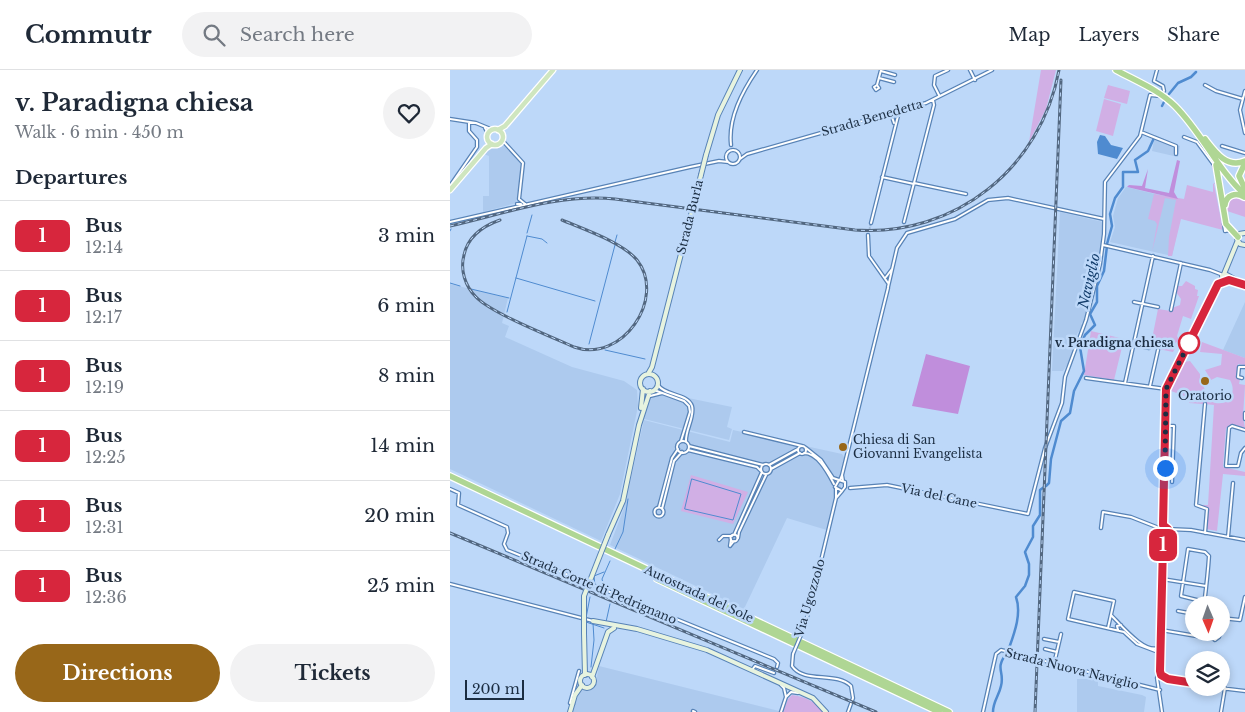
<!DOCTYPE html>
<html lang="en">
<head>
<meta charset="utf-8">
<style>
  :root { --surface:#fff; --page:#f2f2f3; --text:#1f2937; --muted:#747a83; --line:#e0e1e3; --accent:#986719 }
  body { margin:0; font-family:"Libre Baskerville",serif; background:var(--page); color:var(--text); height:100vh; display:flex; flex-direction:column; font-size:19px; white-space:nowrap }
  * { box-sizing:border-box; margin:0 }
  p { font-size:16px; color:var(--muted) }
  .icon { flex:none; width:28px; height:28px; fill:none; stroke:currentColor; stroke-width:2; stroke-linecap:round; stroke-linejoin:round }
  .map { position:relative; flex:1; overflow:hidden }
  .sheet { display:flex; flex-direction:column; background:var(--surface); width:450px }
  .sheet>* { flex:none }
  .badge { padding:0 10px; border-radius:8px; font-size:18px; line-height:32px }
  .needle { width:32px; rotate:178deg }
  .fabs { position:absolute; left:735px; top:526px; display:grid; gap:10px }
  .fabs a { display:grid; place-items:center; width:45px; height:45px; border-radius:50%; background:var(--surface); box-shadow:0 2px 8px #0003; font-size:25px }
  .scale { position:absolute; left:15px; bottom:12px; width:59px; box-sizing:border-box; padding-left:5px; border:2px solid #1b2d42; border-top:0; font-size:14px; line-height:18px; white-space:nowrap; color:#1b2d42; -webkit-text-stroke:4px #bdd8f9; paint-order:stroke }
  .you { position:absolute; width:25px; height:25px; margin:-12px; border:4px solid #fff; border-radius:50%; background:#1a73e8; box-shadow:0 0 0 8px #1a73e833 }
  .map>.badge { position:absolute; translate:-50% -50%; box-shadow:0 0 0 2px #fff }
  h2 { padding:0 15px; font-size:19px; line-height:45px }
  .round { display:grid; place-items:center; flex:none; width:52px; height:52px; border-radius:26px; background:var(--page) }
  .summary { display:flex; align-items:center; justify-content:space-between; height:85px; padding:0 15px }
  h1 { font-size:24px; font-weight:700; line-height:38px }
  .primary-button { display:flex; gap:10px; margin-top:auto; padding:10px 15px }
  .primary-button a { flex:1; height:58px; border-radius:30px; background:var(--accent); color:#fff; font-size:20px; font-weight:700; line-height:58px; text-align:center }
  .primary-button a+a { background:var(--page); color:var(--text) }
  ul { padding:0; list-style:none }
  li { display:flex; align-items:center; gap:15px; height:70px; padding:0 15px; border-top:1px solid var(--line) }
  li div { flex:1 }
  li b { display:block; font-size:19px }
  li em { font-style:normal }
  li .badge { min-width:55px; font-weight:700; text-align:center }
  header { display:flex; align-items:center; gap:30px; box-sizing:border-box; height:70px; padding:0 25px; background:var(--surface); border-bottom:1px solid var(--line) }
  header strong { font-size:24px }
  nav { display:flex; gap:28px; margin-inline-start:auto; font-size:18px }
  .search { width:350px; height:45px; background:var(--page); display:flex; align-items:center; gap:12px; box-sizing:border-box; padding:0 18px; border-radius:28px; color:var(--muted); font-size:19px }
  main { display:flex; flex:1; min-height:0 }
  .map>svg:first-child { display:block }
  .built { fill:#adcaee }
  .green { fill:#d1afe5 }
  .forest { fill:#c08edc }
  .water { fill:#4f8bd0 }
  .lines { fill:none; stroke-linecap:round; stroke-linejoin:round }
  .stream { stroke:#4f8bd0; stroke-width:1 }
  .canal { stroke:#4f8bd0; stroke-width:2.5 }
  .street-tunnel { stroke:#9db6d4; stroke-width:2; stroke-dasharray:2 1; stroke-linecap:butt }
  .street-casing { stroke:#5883b6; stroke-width:4.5 }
  .secondary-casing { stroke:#5883b6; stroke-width:6 }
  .primary-casing { stroke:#fff; stroke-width:7 }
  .highway-casing { stroke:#fff; stroke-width:8 }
  .street { stroke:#fff; stroke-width:2 }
  .secondary { stroke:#e7f3df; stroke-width:4 }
  .primary { stroke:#cfe6bf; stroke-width:4.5 }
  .highway { stroke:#afd694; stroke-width:5.5 }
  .rail-casing { stroke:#526780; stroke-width:3 }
  .rail { stroke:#bdd8f9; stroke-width:1; stroke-dasharray:4; stroke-linecap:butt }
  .street-bridge-casing { stroke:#5883b6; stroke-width:4.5; stroke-linecap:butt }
  .secondary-bridge-casing { stroke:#5883b6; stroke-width:6; stroke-linecap:butt }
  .street-bridge { stroke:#fff; stroke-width:2 }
  .secondary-bridge { stroke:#e7f3df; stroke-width:4 }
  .line-casing { stroke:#fff; stroke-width:11 }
  .line { stroke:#d7263d; stroke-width:8 }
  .walk { stroke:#1b2d42; stroke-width:5; stroke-dasharray:0 9 }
  .stop-dot { fill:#fff; stroke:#d7263d; stroke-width:2.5 }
  .poi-dot { fill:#986719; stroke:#bdd8f9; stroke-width:2 }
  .labels { text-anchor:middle; stroke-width:5; stroke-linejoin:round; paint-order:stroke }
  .street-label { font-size:12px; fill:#1b2d42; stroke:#bdd8f9 }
  .stop-label { font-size:12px; font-weight:bold; fill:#1b2d42; stroke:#bdd8f9; text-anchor:end }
  .poi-label { font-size:12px; fill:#1b2d42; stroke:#bdd8f9 }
  .water-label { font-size:14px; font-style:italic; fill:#153f6d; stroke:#bdd8f9 }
</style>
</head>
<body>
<header>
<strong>Commutr</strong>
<div class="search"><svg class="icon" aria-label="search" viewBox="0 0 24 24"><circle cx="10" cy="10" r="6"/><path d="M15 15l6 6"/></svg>Search here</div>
<nav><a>Map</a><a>Layers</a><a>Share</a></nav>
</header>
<main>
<section class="sheet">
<div class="summary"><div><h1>v. Paradigna chiesa</h1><p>Walk · 6 min · 450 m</p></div><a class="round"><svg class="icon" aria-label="heart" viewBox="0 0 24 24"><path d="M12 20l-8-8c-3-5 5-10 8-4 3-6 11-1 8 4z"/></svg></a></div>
<h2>Departures</h2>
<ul>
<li><span class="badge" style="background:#d7263d;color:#fff">1</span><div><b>Bus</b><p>12:14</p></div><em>3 min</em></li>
<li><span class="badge" style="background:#d7263d;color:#fff">1</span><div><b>Bus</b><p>12:17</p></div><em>6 min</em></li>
<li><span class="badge" style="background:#d7263d;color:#fff">1</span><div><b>Bus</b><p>12:19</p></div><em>8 min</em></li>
<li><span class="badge" style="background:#d7263d;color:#fff">1</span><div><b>Bus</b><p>12:25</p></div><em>14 min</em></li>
<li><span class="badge" style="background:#d7263d;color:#fff">1</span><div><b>Bus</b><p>12:31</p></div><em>20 min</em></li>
<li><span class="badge" style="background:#d7263d;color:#fff">1</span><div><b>Bus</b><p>12:36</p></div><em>25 min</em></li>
</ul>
<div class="primary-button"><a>Directions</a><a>Tickets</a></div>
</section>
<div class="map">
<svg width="795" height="642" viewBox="0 0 795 642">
  <rect width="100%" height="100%" fill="#bdd8f9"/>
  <!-- built -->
  <path class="built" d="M705 65 730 76 728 87 702 81Z
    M53 75 69 89 72 96 66 133 33 142V126H39V86L34 84 37 78Z
    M676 117 734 131 722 186 660 172 665 157 663 146 668 128Z
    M610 142 653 152 650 187 645 188 649 190 647 199 636 198 646 201 645 206 642 205 644 208 640 215 639 226 636 227 638 230 635 251 631 253 633 256 627 264 620 291 613 301H602Z
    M0 214 58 228 52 253 59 256 55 267 122 297 174 311 187 320 188 336 170 424 151 471 0 399Z
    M795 232V288L773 280Z
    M217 319 238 328 282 337 277 357 282 359 279 370 194 349 198 328 203 323Z
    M194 350 280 372 283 360 392 384 397 392 380 461 337 448 294 539 160 475 174 438Z
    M149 596 329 641V642H122L130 621 133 619 141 620 145 617Z
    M627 609H648V616L692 625 696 627 694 642H627Z"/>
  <!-- green -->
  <path class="green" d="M591 0H606L596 39 579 72Z
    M658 15 680 21 677 34 654 28Z
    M654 29 671 34 663 66 646 61Z
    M750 77 755 78 766 96H764L767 113 764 114 773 160 731 149 722 186H718L719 167 726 130 715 128 702 182 707 154 705 151 698 149 704 124 734 129 737 115 763 122V114L766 112 761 93Z
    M781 126 795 128V147L777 141 776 134Z
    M736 211 745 216V219L748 220 747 226H749L741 249 733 246 727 266 729 270 722 276 725 278 723 282 685 274 686 269 701 274 708 239 721 241 722 238 730 235 731 229 726 222 727 216H732Z
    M641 261 674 269 664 310 634 305Z
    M752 272 795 288V295L788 294 787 308 790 309 789 314 795 315 793 346 795 359 782 355 776 358 773 397 795 402V406L773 404 767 461 756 459 758 439 747 435H758L764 335 755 334 756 325 759 330C774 340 789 326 780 310L767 307 761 310 755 300 771 295 772 284 750 282Z
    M740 291 750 304V308L755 320 754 321 753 334 739 333 740 328 721 321 734 292Z
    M241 405 298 422 283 454 231 441Z
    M342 625C356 627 364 631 374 642H333L338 629Z"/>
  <!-- forest -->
  <path class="forest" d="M727 90 730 91 724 122 728 129 677 117 679 115 692 116 698 99 695 118 719 123Z
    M476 284 520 296 508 344 462 336Z"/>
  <!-- water -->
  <path class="water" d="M650 65 655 66 661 75 673 78 667 89 648 84 647 72Z"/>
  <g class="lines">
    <!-- stream -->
    <path class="stream" d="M0 161 1 159
      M77 163 82 145
      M77 166 92 169 97 173
      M165 172 167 165
      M66 208 145 231
      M0 213 10 216
      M21 219 59 228
      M57 242 77 166
      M139 274 165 175
      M155 280 195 289
      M242 409 291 424 283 450 235 439Z
      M165 479 173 462 178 429
      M145 516 144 506 154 502
      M154 518 152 509 160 491
      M136 548 140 527
      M136 552 154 558
      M156 552 160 534
      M141 597 144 570 143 553"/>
    <!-- canal -->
    <path class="canal" d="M719 24 728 13 741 7 746 2
      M712 36 715 30
      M657 174 662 156 660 144 665 128 673 117V102H688L685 90 698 81 704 68
      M596 416 599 413 601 389 611 351 620 343 624 321 634 301 630 277 635 265 645 255 640 244 647 232V216L654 201 657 176
      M558 581C564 564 572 544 566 527L575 516 579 505V494L575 482 583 467V456L590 445V420L594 417
      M543 642C543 631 549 626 551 616 555 601 544 599 557 583"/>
    <!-- street-tunnel -->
    <path class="street-tunnel" d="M418 165 421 153"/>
    <!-- street casing -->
    <g class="street-casing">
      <path id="street" d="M520 0 525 10
        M707 0 704 11 713 16 714 21
        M431 1 445 5
        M429 8 444 12
        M427 15 429 18 426 20 424 17 427 15 431 0
        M755 15 766 21 793 29
        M795 21 790 40 795 63
        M489 25 484 15 485 6 498 0
        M436 45 442 47 444 53
        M0 49 26 53 43 60
        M35 58 38 63
        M691 62 726 76V84
        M734 67 747 72 764 95
        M52 70 73 93 69 129 75 134
        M281 75C278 48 292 22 307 0
        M772 76 795 83
        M276 87a7 7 0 1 1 14 0a7 7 0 1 1-14 0Z
        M290 89 297 84 476 33 542 0
        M432 107 464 114
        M464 113 516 124
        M0 116 27 77V70L19 61V52
        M67 134H71
        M0 152 240 97 269 91 278 92
        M454 152 484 35 483 30
        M421 153 449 42
        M774 154 775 161 780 160
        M418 165 419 186 438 213
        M653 175 760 200 773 205
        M436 207 442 199
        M438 217 447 178 457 163 505 149 538 130 558 128 654 149
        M684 232 708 237
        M721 240 731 193
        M675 273 699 278
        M636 308 716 319
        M792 308 788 307 789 297H795
        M675 313 703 186
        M208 315C215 326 237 323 242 336 245 347 235 360 236 372
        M700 316 708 280
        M204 320 234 331 239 336 240 342 231 371
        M200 326 212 323
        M755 334 746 435 757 439 755 463
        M795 343V349
        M716 356H724L722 412
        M795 360 782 356 779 358 776 396H788L791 383 795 378
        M294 362 352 376
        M227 377a6 6 0 1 1 12 0a6 6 0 1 1-12 0Z
        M348 380a4 4 0 1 1 8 0a4 4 0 1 1-8 0Z
        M239 376 313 395
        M356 378 371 390 383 408 395 412V417L392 421 385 417 389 410
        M238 380 307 397 311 401
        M354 383C368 383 378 403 384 414
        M311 399a5 5 0 1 1 10 0a5 5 0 1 1-10 0Z
        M319 395 348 379
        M321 399 350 383
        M392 405 438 218
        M390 410 392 405 393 411
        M386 418V428L392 421
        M400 418 437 415 578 444 595 378 612 333 615 307 636 250 650 194 654 164 655 112 690 66 700 25 710 26
        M0 419 9 423 8 435 57 457 58 463 54 474 57 480 324 589 328 593 327 597
        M209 437 222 388 228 379
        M204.5 442a4.5 4.5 0 1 1 9 0a4.5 4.5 0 1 1-9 0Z
        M212 439 224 391 232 382
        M651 458 653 442 681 447 709 458
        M718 459 741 460 795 470
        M714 464 709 460 713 455 716 319 772 208
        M280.5 468a3.5 3.5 0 1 1 7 0a3.5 3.5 0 1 1-7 0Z
        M284 465 312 402
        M778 467 783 413
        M288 468 289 462 316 405
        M281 469 280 476 284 471
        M269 470 273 466H282
        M712 509 756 516
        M0 514 143 551
        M754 535C756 519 758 502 759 486L755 482 738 479 731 526 755 532
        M728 541 744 544
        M661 545C671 555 696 586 710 577
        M771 548 790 550 795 527
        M658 558 664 531 624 522 618 549 674 562 687 574 708 582 710 585
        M668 560 667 556 671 555
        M711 560 764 569
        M760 562V567L765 570 769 567 770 562
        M351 565 359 541 386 428
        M594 569 609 572
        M595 579 607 582
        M343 584 342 596C354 614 386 601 401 616L403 628 398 642
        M604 594 611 564
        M302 600 305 596 324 603
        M709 605 718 609 744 613
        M331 615 334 618 336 627 341 622 348 623
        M770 618 795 621
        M123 634 120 633 129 601
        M243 641 245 642
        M331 642 336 627
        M533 642 546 584 551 580 710 620
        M712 642 707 608 710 601 713 474 714 464 718 459 713 455
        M771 642 775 618"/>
    </g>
    <!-- secondary casing -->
    <g class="secondary-casing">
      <path id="secondary" d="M256 85 268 45 290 0
        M243 136 251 105
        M795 163 789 164 787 169 790 174 795 175
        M774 204 788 170
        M785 211 774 210 772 206 775 204 795 215
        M198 304 202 297 242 141
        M190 313a9 9 0 1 1 18 0a9 9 0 1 1-18 0Z
        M191 338 193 319
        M158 465 173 431 189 355 200 321
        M143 551 187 559 257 580 363 628 376 642
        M134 563 135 605
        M130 611a7 7 0 1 1 14 0a7 7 0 1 1-14 0Z
        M142 607 158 562 164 558
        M120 642 125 625 132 615"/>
    </g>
    <!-- primary casing -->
    <g class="primary-casing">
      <path id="primary" d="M37 67a8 8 0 1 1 16 0a8 8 0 1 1-16 0Z
        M48 60 55 56 103 0
        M0 120 36 78 42 74"/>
    </g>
    <!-- highway casing -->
    <g class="highway-casing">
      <path id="highway" d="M666 0C686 11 709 20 725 36 752 63 767 99 795 125
        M755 69C765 82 777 99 795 91
        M795 93 789 106 795 119
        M766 95 776 154 788 167
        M775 135C776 125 786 122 794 127
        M0 406 499 642
        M207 509 489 642"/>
    </g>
    <!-- street -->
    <use href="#street" class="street"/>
    <!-- secondary -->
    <use href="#secondary" class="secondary"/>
    <!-- primary -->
    <use href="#primary" class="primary"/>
    <!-- highway -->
    <use href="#highway" class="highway"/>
    <!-- rail casing -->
    <g class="rail-casing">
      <path id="rail" d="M50 150C33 156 18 166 14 185 10 200 15 216 26 227 41 243 102 267 124 277 172 294 217 228 187 190 172 172 133 159 112 150
        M0 156C53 144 110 123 165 129L405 160C505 167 591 98 609 0
        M0 463 426 642
        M585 642 611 10"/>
    </g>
    <!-- rail -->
    <use href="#rail" class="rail"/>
    <!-- street-bridge casing -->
    <g class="street-bridge-casing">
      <path id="street-bridge" d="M343 584 351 565"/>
    </g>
    <!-- secondary-bridge casing -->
    <g class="secondary-bridge-casing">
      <path id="secondary-bridge" d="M251 105 256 85
        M242 141 243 136
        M134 563V526L158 465"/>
    </g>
    <!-- street-bridge -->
    <use href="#street-bridge" class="street-bridge"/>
    <!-- secondary-bridge -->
    <use href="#secondary-bridge" class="secondary-bridge"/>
  </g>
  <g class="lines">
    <!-- line casing -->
    <g class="line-casing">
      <path id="line" d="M744 613 718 609 711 605 710 601 713 474 714 464 718 459 713 455 716 319 768 214 779 210 795 215"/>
    </g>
    <!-- line -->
    <use href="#line" class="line"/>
    <!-- walk -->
    <path class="walk" d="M715 398 716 319 739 273"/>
  </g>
  <!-- markers -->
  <circle class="stop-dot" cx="739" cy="273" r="10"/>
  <g class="poi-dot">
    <circle cx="755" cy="311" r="5"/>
    <circle cx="393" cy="377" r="5"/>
  </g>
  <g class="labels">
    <!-- street labels -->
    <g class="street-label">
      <text transform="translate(422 48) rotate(-16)" y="4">Strada Benedetta</text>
      <text transform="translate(240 147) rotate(-76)" y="4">Strada Burla</text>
      <text transform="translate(489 426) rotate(12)" y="4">Via del Cane</text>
      <text transform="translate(149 518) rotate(23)" y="4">Strada Corte di Pedrignano</text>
      <text transform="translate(249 524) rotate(25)" y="4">Autostrada del Sole</text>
      <text transform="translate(360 528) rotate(-74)" y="4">Via Ugozzolo</text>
      <text transform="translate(622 599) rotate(14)" y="4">Strada Nuova Naviglio</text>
    </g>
    <!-- stop labels -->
    <g class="stop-label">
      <text x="724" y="277">v. Paradigna chiesa</text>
    </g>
    <!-- poi labels -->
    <g class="poi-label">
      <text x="755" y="330">Oratorio</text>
      <text x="403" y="374" text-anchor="start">Chiesa di San<tspan x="403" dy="14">Giovanni Evangelista</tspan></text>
    </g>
    <!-- water labels -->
    <g class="water-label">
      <text transform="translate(639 211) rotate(-77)" y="5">Naviglio</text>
    </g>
  </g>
</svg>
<div class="fabs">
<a><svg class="needle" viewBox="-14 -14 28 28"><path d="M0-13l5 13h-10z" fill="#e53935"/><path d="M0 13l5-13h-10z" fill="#747a83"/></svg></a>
<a><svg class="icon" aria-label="layers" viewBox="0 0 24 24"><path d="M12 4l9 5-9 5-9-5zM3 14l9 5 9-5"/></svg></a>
</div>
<div class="scale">200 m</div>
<div class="you" style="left:715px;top:398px"></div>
<b class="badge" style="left:713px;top:475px;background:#d7263d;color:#fff">1</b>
</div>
</main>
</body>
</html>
